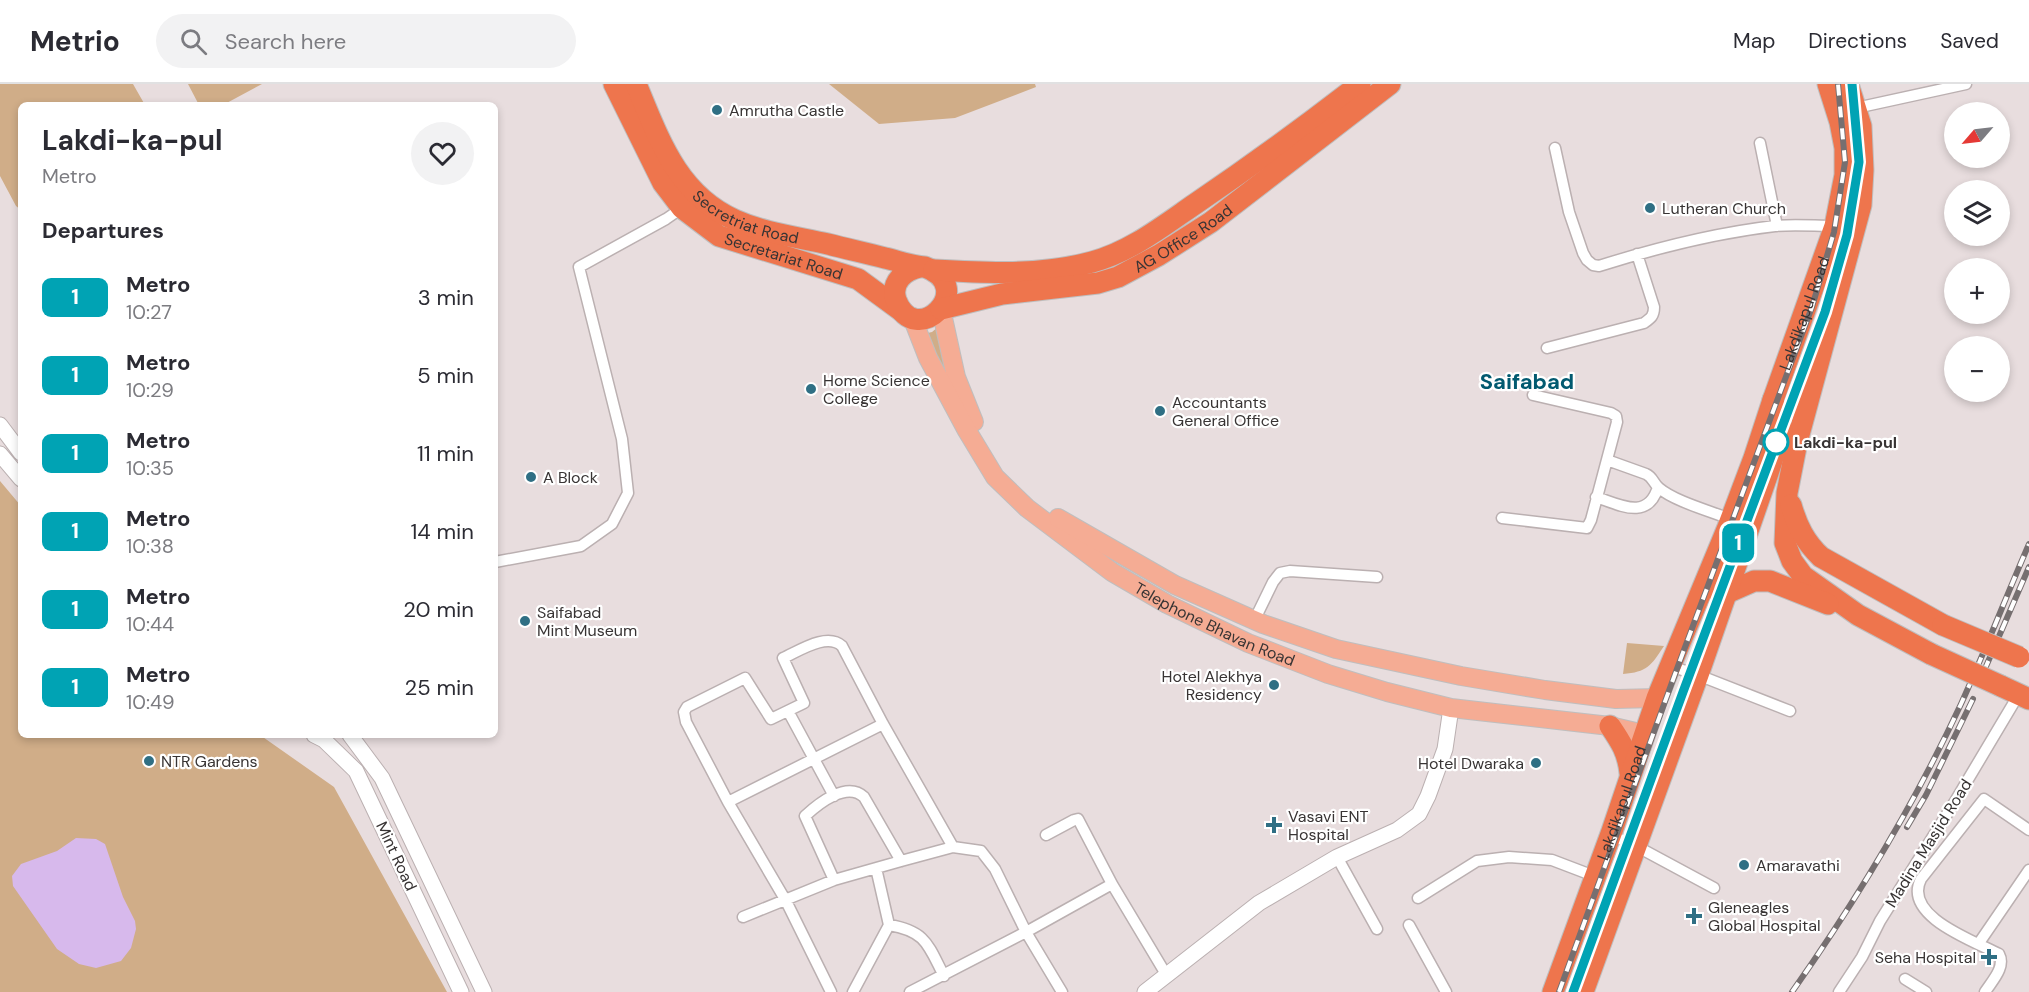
<!DOCTYPE html>
<html lang="en">
<head>
<meta charset="utf-8">
<style>
  :root { --surface:#fff; --page:#f2f2f3; --text:#2b2b33; --muted:#7c7c81; --line:#e1e1e2 }
  body { margin:0; font-family:"DM Sans",sans-serif; background:var(--page); color:var(--text); height:100vh; display:flex; flex-direction:column; font-size:22px; white-space:nowrap }
  * { box-sizing:border-box; margin:0 }
  p { font-size:20px; color:var(--muted) }
  .icon { flex:none; width:33px; height:33px; fill:none; stroke:currentColor; stroke-width:2; stroke-linecap:round; stroke-linejoin:round }
  .map { position:relative; flex:1; overflow:hidden }
  .panel { position:absolute; left:18px; top:18px; width:480px; height:636px; display:flex; flex-direction:column; background:var(--surface); border-radius:9px; box-shadow:0 3px 9px #0003 }
  .panel>* { flex:none }
  .badge { padding:0 12px; border-radius:9px; font-size:21px; line-height:39px }
  .needle { width:39px; rotate:242deg }
  .controls { position:absolute; left:1944px; top:18px; display:grid; gap:12px }
  .controls a { display:grid; place-items:center; width:66px; height:66px; border-radius:50%; background:var(--surface); box-shadow:0 3px 9px #0003; font-size:30px }
  .map>.badge { position:absolute; translate:-50% -50%; box-shadow:0 0 0 3px #fff }
  h2 { padding:0 24px; font-size:22px; line-height:54px }
  .round { display:grid; place-items:center; flex:none; width:63px; height:63px; border-radius:32px; background:var(--page) }
  .summary { display:flex; align-items:center; justify-content:space-between; height:102px; padding:0 24px }
  h1 { font-size:28px; font-weight:700; line-height:45px }
  ul { padding:0; list-style:none }
  li { display:flex; align-items:center; gap:18px; height:78px; padding:0 24px }
  li div { flex:1 }
  li b { display:block; font-size:22px }
  li em { font-style:normal }
  li .badge { min-width:66px; font-weight:700; text-align:center }
  header { display:flex; align-items:center; gap:36px; box-sizing:border-box; height:84px; padding:0 30px; background:var(--surface); border-bottom:2px solid var(--line) }
  header strong { font-size:28px }
  nav { display:flex; gap:33px; margin-inline-start:auto; font-size:21px }
  .search { width:420px; height:54px; background:var(--page); display:flex; align-items:center; gap:15px; box-sizing:border-box; padding:0 21px; border-radius:33px; color:var(--muted); font-size:22px }
  .map>svg:first-child { display:block }
  .green { fill:#d0ad88 }
  .water { fill:#d7b9ec }
  .lines { fill:none; stroke-linecap:round; stroke-linejoin:round }
  .street-casing { stroke:#bbb0b1; stroke-width:13 }
  .secondary-casing { stroke:#bbb0b1; stroke-width:17 }
  .primary-casing { stroke:#bfbebe; stroke-width:20 }
  .highway-casing { stroke:#bfbebe; stroke-width:23 }
  .street { stroke:#fff; stroke-width:10 }
  .secondary { stroke:#fff; stroke-width:15 }
  .primary { stroke:#f5ac94; stroke-width:18 }
  .highway { stroke:#ee754d; stroke-width:21 }
  .rail-casing { stroke:#766f70; stroke-width:6 }
  .rail { stroke:#fff; stroke-width:4; stroke-dasharray:11; stroke-linecap:butt }
  .highway-bridge-casing { stroke:#bfbebe; stroke-width:23; stroke-linecap:butt }
  .highway-bridge { stroke:#ee754d; stroke-width:21 }
  .line-casing { stroke:#fff; stroke-width:14 }
  .line { stroke:#00a3b4; stroke-width:9 }
  .poi-dot { fill:#2f6f84; stroke:#fff; stroke-width:2 }
  .stop-dot { fill:#fff; stroke:#00a3b4; stroke-width:3 }
  .labels { text-anchor:middle; stroke-width:4.5; stroke-linejoin:round; paint-order:stroke }
  .poi-label { font-size:16px; fill:#383434; stroke:#fff; text-anchor:start }
  .street-label { font-size:16px; fill:#383434; stroke:#fff }
  .stop-label { font-size:16px; font-weight:bold; fill:#383434; stroke:#fff; text-anchor:start }
  .district-label { font-size:22px; font-weight:bold; fill:#025a70; stroke:#fff }
</style>
</head>
<body>
<header>
<strong>Metrio</strong>
<div class="search"><svg class="icon" aria-label="search" viewBox="0 0 24 24"><circle cx="10" cy="10" r="6"/><path d="M15 15l6 6"/></svg>Search here</div>
<nav><a>Map</a><a>Directions</a><a>Saved</a></nav>
</header>
<div class="map">
<svg width="2029" height="908" viewBox="0 0 2029 908">
  <rect width="100%" height="100%" fill="#e8ddde"/>
  <!-- green -->
  <path class="green" d="M0 0H133L145 21H21V126L16 122 0 92Z
    M188 0H262L223 21H199Z
    M829 0H1035L1036 3 955 34 879 40Z
    M938 243 949 295 923 250 932 248Z
    M0 397 21 422V651H260L334 703 447 908H0Z
    M1627 559 1664 562C1651 582 1647 588 1623 590Z"/>
  <!-- water -->
  <path class="water" d="M76 754 96 755 105 760 123 813 135 837 136 845 131 864 121 877 96 884 79 880 57 865 13 802 12 792 21 780 57 767Z"/>
  <g class="lines">
    <!-- street casing -->
    <g class="street-casing">
      <path id="street" d="M1856 24 1966 0
        M1760 59 1777 142
        M1555 64 1569 128 1583 169 1587 176 1593 181 1599 182C1656 164 1715 149 1775 142 1794 140 1815 142 1835 142
        M1547 264 1644 239C1651 234 1654 232 1654 223L1637 170
        M1607 376 1646 390C1653 393 1653 399 1659 404 1674 417 1710 427 1730 435
        M1596 413C1620 421 1648 437 1658 403
        M1502 434 1587 444 1591 436 1617 338 1616 332 1611 329 1533 311
        M495 478 581 462 612 440 628 409 622 355 579 183 666 135 682 124
        M1254 537 1273 498 1280 489 1290 487 1377 493
        M1670 582 1698 591 1790 627
        M788 627 834 712
        M728 718 883 640
        M1046 751 1074 736 1078 735 1112 800 1167 892
        M1611 751 1636 762 1714 804
        M1337 773 1377 845
        M834 796 805 732C819 719 847 697 864 713L901 777
        M1418 814 1477 777 1509 773 1552 776 1594 792
        M743 833 834 796 901 777 953 763 981 767 995 785 1026 848 1112 800
        M889 841C926 847 928 861 944 892
        M1409 841 1446 908
        M1979 859 2029 786
        M1905 895 1926 908
        M831 908 786 817 728 718 686 638 684 628 687 623 745 594 771 635 804 619 783 574C799 567 827 548 842 562L883 640 953 763
        M853 908 889 841 876 784
        M910 908 1026 848 1062 908
        M1839 908 1862 873 1880 837 1954 719 2019 610
        M1985 908C1992 897 2006 883 1999 870 1974 857 1902 832 1921 795L1984 715 2029 746"/>
    </g>
    <!-- secondary casing -->
    <g class="secondary-casing">
      <path id="secondary" d="M0 341 21 369
        M0 370 21 395
        M314 651 324 656 356 687 461 908
        M350 651 382 694 484 908
        M1145 908 1259 819 1337 773 1397 746 1419 730 1428 712 1445 665 1451 624"/>
    </g>
    <!-- primary casing -->
    <g class="primary-casing">
      <g id="primary">
        <path d="M941 225 956 293 974 338"/>
        <path id="s1" d="M912 233 928 274 966 345 995 393 1027 424 1112 488 1167 520 1248 559 1328 590 1387 608 1451 624 1610 642 1644 650"/>
        <path d="M1058 434 1175 501 1263 540 1336 565 1461 592 1545 606 1616 615 1657 614"/>
      </g>
    </g>
    <!-- highway casing -->
    <g class="highway-casing">
      <g id="highway">
        <path id="s2" d="M614 0 663 99 682 124 719 152 858 195 903 228"/>
        <path id="s3" d="M636 0C659 55 677 110 735 136 764 149 797 153 828 160 847 165 866 169 885 174 898 177 912 182 925 183 980 204 915 267 896 216 890 198 905 186 920 183"/>
        <path d="M1848 0 1861 42 1863 86 1861 121 1797 358 1787 409 1785 459 1792 477 1803 492 1858 531 1931 570"/>
        <path d="M934 186C986 189 1040 192 1092 178 1130 168 1163 142 1195 120 1251 82 1306 42 1360 0"/>
        <path id="s4" d="M941 225 1002 210 1098 199 1118 193 1159 171 1211 138 1390 0"/>
        <path d="M1791 421C1797 442 1805 458 1821 473L1943 541"/>
        <path d="M1720 512 1754 497H1770L1828 520"/>
        <path d="M2001 602 2029 615"/>
        <path d="M1610 642C1621 658 1628 669 1630 689"/>
        <path id="s5" d="M1553 908 1612 747 1657 614 1728 443 1754 374 1773 316 1835 142 1845 91V64L1840 38 1828 0"/>
        <path d="M1583 908 1698 591 1768 389 1782 346 1773 316"/>
      </g>
    </g>
    <!-- street -->
    <use href="#street" class="street"/>
    <!-- secondary -->
    <use href="#secondary" class="secondary"/>
    <!-- primary -->
    <use href="#primary" class="primary"/>
    <!-- highway -->
    <use href="#highway" class="highway"/>
    <!-- rail casing -->
    <g class="rail-casing">
      <path id="rail" d="M1984 587 2029 483
        M1907 743 1926 711 1973 615
        M1559 908 1678 582 1812 223 1834 148 1845 78 1838 0
        M1573 908 1691 587 1825 228 1847 151 1859 78 1851 0
        M1792 908C1856 817 1914 721 1961 620 1985 567 2006 513 2029 460"/>
    </g>
    <!-- rail -->
    <use href="#rail" class="rail"/>
    <!-- highway-bridge casing -->
    <g class="highway-bridge-casing">
      <path id="highway-bridge" d="M1943 541 2019 573
        M1931 570 2001 602"/>
    </g>
    <!-- highway-bridge -->
    <use href="#highway-bridge" class="highway-bridge"/>
  </g>
  <g class="lines">
    <!-- line casing -->
    <g class="line-casing">
      <path id="line" d="M1573 908 1683 608 1825 228 1847 151 1859 78 1852 0"/>
    </g>
    <!-- line -->
    <use href="#line" class="line"/>
  </g>
  <!-- markers -->
  <g class="poi-dot">
    <circle cx="717" cy="26" r="6"/>
    <circle cx="1650" cy="124" r="6"/>
    <circle cx="811" cy="305" r="6"/>
    <circle cx="1160" cy="327" r="6"/>
    <circle cx="531" cy="393" r="6"/>
    <circle cx="525" cy="537" r="6"/>
    <circle cx="1274" cy="601" r="6"/>
    <circle cx="149" cy="677" r="6"/>
    <circle cx="1536" cy="679" r="6"/>
    <path d="M1271 732h6v6h6v6h-6v6h-6v-6h-6v-6h6z"/>
    <circle cx="1744" cy="781" r="6"/>
    <path d="M1691 823h6v6h6v6h-6v6h-6v-6h-6v-6h6z"/>
    <path d="M1986 864h6v6h6v6h-6v6h-6v-6h-6v-6h6z"/>
  </g>
  <circle class="stop-dot" cx="1776" cy="358" r="12"/>
  <g class="labels">
    <!-- poi labels -->
    <g class="poi-label">
      <text x="729" y="32">Amrutha Castle</text>
      <text x="1662" y="130">Lutheran Church</text>
      <text x="823" y="302">Home Science<tspan x="823" dy="18">College</tspan></text>
      <text x="1172" y="324">Accountants<tspan x="1172" dy="18">General Office</tspan></text>
      <text x="543" y="399">A Block</text>
      <text x="537" y="534">Saifabad<tspan x="537" dy="18">Mint Museum</tspan></text>
      <text x="1262" y="598" text-anchor="end">Hotel Alekhya<tspan x="1262" dy="18">Residency</tspan></text>
      <text x="161" y="683">NTR Gardens</text>
      <text x="1524" y="685" text-anchor="end">Hotel Dwaraka</text>
      <text x="1288" y="738">Vasavi ENT<tspan x="1288" dy="18">Hospital</tspan></text>
      <text x="1756" y="787">Amaravathi</text>
      <text x="1708" y="829">Gleneagles<tspan x="1708" dy="18">Global Hospital</tspan></text>
      <text x="1976" y="879" text-anchor="end">Seha Hospital</text>
    </g>
    <!-- street labels -->
    <g class="street-label">
      <text dy="6" stroke="none"><textPath href="#s3" startOffset="182">Secretriat Road</textPath></text>
      <text dy="6" stroke="none"><textPath href="#s4" startOffset="256">AG Office Road</textPath></text>
      <text dy="6" stroke="none"><textPath href="#s2" startOffset="256">Secretariat Road</textPath></text>
      <text dy="6" stroke="none"><textPath href="#s5" startOffset="724">Lakdikapul Road</textPath></text>
      <text dy="6" stroke="none"><textPath href="#s1" startOffset="447">Telephone Bhavan Road</textPath></text>
      <text dy="6" stroke="none"><textPath href="#s5" startOffset="201">Lakdikapul Road</textPath></text>
      <text transform="translate(1928 759) rotate(-58)" y="6">Madina Masjid Road</text>
      <text transform="translate(397 772) rotate(65)" y="6">Mint Road</text>
    </g>
    <!-- stop labels -->
    <g class="stop-label">
      <text x="1794" y="364">Lakdi-ka-pul</text>
    </g>
    <!-- district labels -->
    <g class="district-label">
      <text x="1527" y="305">Saifabad</text>
    </g>
  </g>
</svg>
<div class="controls">
<a><svg class="needle" viewBox="-14 -14 28 28"><path d="M0-13l5 13h-10z" fill="#e53935"/><path d="M0 13l5-13h-10z" fill="#7c7c81"/></svg></a>
<a><svg class="icon" aria-label="layers" viewBox="0 0 24 24"><path d="M12 4l9 5-9 5-9-5zM3 14l9 5 9-5"/></svg></a>
<a>+</a>
<a>−</a>
</div>
<b class="badge" style="left:1738px;top:459px;background:#00a3b4;color:#fff">1</b>
<section class="panel">
<div class="summary"><div><h1>Lakdi-ka-pul</h1><p>Metro</p></div><a class="round"><svg class="icon" aria-label="heart" viewBox="0 0 24 24"><path d="M12 20l-8-8c-3-5 5-10 8-4 3-6 11-1 8 4z"/></svg></a></div>
<h2>Departures</h2>
<ul>
<li><span class="badge" style="background:#00a3b4;color:#fff">1</span><div><b>Metro</b><p>10:27</p></div><em>3 min</em></li>
<li><span class="badge" style="background:#00a3b4;color:#fff">1</span><div><b>Metro</b><p>10:29</p></div><em>5 min</em></li>
<li><span class="badge" style="background:#00a3b4;color:#fff">1</span><div><b>Metro</b><p>10:35</p></div><em>11 min</em></li>
<li><span class="badge" style="background:#00a3b4;color:#fff">1</span><div><b>Metro</b><p>10:38</p></div><em>14 min</em></li>
<li><span class="badge" style="background:#00a3b4;color:#fff">1</span><div><b>Metro</b><p>10:44</p></div><em>20 min</em></li>
<li><span class="badge" style="background:#00a3b4;color:#fff">1</span><div><b>Metro</b><p>10:49</p></div><em>25 min</em></li>
</ul>
</section>
</div>
</body>
</html>
